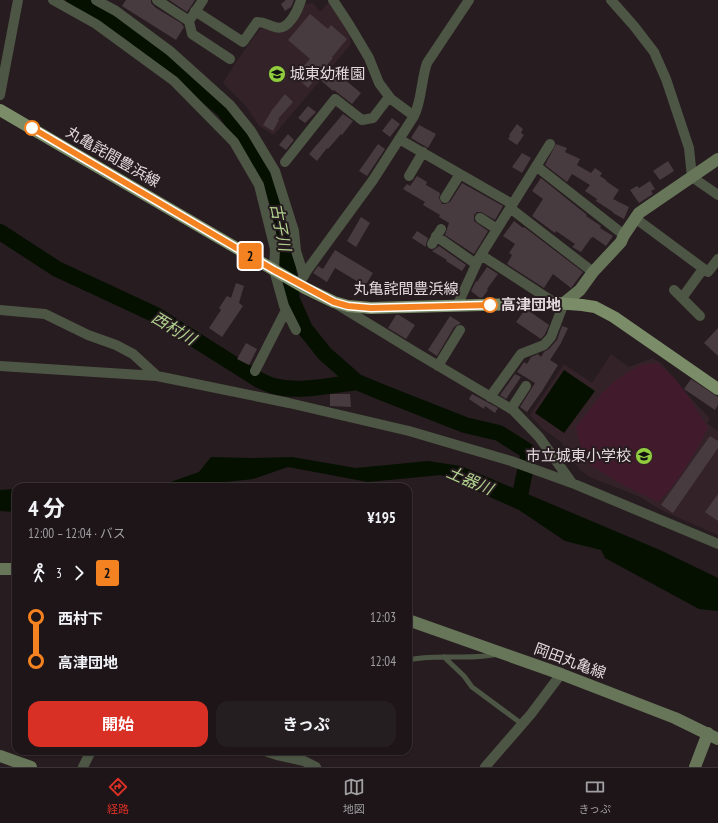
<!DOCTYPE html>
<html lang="ja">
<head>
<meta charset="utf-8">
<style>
  :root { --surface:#1d1518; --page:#251e21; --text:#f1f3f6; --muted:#a09fa2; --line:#3b3437; --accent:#d93025 }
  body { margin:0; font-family:"PT Sans Narrow","Noto Sans JP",sans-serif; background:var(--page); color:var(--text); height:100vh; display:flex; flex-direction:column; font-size:15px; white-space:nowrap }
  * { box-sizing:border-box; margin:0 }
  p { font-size:13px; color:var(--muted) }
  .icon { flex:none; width:22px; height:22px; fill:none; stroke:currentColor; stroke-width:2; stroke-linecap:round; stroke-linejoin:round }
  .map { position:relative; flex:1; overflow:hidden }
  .sheet { position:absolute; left:12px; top:483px; width:400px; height:272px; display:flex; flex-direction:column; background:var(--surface); border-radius:12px; box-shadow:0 1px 3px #0004,0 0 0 1px var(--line) }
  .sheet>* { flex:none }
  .badge { padding:0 8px; border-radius:3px; font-size:14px; line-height:26px }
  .map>.badge { position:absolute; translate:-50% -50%; box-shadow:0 0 0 2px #fff }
  .legs { display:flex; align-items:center; gap:6px; height:44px; padding:0 16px; font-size:13px }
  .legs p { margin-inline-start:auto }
  .overview { display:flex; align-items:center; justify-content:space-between; height:68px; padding:0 16px }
  h1 { font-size:22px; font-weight:700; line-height:30px }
  .action { display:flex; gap:8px; margin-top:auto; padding:8px 16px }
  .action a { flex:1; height:46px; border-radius:12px; background:var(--accent); color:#fff; font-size:16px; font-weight:700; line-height:46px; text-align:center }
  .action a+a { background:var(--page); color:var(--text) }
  ul { padding:0 16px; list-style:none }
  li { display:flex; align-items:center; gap:14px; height:44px; font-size:15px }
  li i { display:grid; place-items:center; width:6px; height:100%; margin:0 5px; background:currentColor }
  li i::after { content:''; width:10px; height:10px; margin:-5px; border:3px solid; border-radius:50%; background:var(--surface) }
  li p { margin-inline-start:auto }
  li:first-child i { background:linear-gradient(#0000 50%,currentColor 0) }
  li:last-child i { background:linear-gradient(currentColor 50%,#0000 0) }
  .menu { display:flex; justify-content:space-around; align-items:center; height:56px; border-top:1px solid var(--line); background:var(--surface); font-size:11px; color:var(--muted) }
  .menu a { display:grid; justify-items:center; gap:2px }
  .menu .active { color:var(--accent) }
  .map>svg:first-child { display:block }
  .built { fill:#342229 }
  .green { fill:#411b2b }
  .water { fill:#051000 }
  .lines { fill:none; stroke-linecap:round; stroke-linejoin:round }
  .river { stroke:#051000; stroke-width:16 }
  .building { fill:#483b3f }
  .lane { stroke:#4d5644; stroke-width:5 }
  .street { stroke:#4d5644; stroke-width:10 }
  .secondary { stroke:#677559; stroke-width:12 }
  .primary { stroke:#7a8d68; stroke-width:12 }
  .line-1-casing { stroke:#fff; stroke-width:9 }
  .line-1 { stroke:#f58220; stroke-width:6 }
  .stop-1-dot { fill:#fff; stroke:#f58220; stroke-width:2 }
  .labels { text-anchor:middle; stroke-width:4; stroke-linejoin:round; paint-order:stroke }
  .poi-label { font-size:15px; fill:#e2dadd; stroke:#271c20; text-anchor:start }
  .street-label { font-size:15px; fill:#e2dadd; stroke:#271c20 }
  .stop-label { font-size:15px; font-weight:bold; fill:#e2dadd; stroke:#271c20; text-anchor:start }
  .water-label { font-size:16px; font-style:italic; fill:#b2d38f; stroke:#271c20 }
</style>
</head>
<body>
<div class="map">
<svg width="718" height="767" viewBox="0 0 718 767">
  <rect width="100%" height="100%" fill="#271c20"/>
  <!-- built -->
  <path class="built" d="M329 2 349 32 351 44 274 135 259 126 246 106 223 83 236 62 259 30 265 26 292 24 305 4 313 3 320 12Z
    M611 354 629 367 653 358 661 363 695 403 710 418 707 423 718 431V535L661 510 640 497 590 477 580 470 561 442 543 429 530 415 564 364 592 383Z"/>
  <!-- green -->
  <path class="green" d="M657 363C681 380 692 403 708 427 700 447 674 488 658 502L619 483 589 464 581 449 576 427 602 393 616 380 640 365Z"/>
  <!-- water -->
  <path class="water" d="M564 370 595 391 564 433 535 413Z
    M211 457 251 458 292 457 356 468 428 461 461 466 660 550 718 578V611L699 609 605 558 601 550 565 541 519 510 441 475 368 482 288 467 253 479 217 483 212 487H156L199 472Z
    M16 489V512L0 511V490Z"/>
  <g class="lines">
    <!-- river -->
    <path class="river" d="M74 0 131 33 224 110 248 144 270 180 281 213 292 300 305 329 325 354 357 382 381 392 465 425 499 433 529 452 519 500
      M0 232 57 269 156 315 259 380C264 382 269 385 274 386 299 393 332 385 357 382"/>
  </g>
  <!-- building -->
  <path class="building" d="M126 0H151V3L156 8 181 23 184 27 176 40 122 6Z
    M169 0H195L187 12Z
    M286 0H294L291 7 285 11 281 4Z
    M310 14 328 29 331 25 347 39 332 57 333 58 327 65 361 93 352 104 334 90 333 91 317 77 308 88 295 76 310 59 288 40Z
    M285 94 293 102 278 119 279 120 273 131 263 125 272 110Z
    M308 106 316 112 305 123 298 118Z
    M343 114 353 121 342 135 341 134 328 149 327 148 317 161 309 154Z
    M392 118 400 124 390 137 382 131Z
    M517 124 523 129 521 133 524 135 517 145 508 139 510 136 509 135Z
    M419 125 436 134 428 148 411 138Z
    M288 134 294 140 286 150 279 145Z
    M378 144 385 149 367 176 359 171Z
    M556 144 567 148 565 152 580 159 577 165 591 173 595 168 602 173 600 176 606 180V181L619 190 613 199 629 207 624 219 613 213V212L596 201 597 199 585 191 590 185 572 174 567 182 545 165Z
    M522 153 531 158 522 173 512 167Z
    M668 161 674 171 660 180 653 171Z
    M417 176 427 182 426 185 440 193 439 198 442 204H445L450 202 462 183 503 206 495 220 481 212H477L474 215V221L488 231 474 254 445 235 449 223 439 217 440 215 423 205 425 202 403 189 407 184 410 186Z
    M541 178 587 215 586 216 601 226 600 228 613 236 606 246 593 237 591 238 581 252 572 247 575 244 556 231 555 233 532 216 543 199 532 191Z
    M650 181 655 189 651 191 653 194 639 203 630 190 637 186 639 188Z
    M361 217 370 223 356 247 347 241Z
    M514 221 523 228 524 227 583 272 571 288 553 274 544 288 507 264 512 255 509 253 515 244 503 236Z
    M417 231 428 238 426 244V247L412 238Z
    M439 246 466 265 462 271 446 261 447 260 432 251 435 249Z
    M335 250 373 273 365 286 335 268 327 282 313 273 318 266 323 269Z
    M487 267 498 274 487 289 488 290 483 297 480 298 471 291 476 281 477 282Z
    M236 283 244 286 239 303 243 306 222 337 209 328 221 310 219 308 227 296 231 298Z
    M524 311H529L549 325 545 334 541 339 516 322Z
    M396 315H399L415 325 406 339 388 328Z
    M450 316 461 323 454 327 437 356 428 350Z
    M562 326 568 328 561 343 550 360 558 365 542 391 527 412 520 407 535 383 517 372 524 362 527 364 531 357 538 354 541 357 544 352 549 349 557 340Z
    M718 328V356L704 343Z
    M246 343 257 349 249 365 237 359Z
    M515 374 521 377 506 399 500 395Z
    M691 379 718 397V405L715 410 684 389Z
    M330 394H350L351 407 330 406Z
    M472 394 498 408 495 413 485 406 484 409 469 399Z
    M710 436 718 441V448L673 513 661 505Z
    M718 494V521L705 512Z"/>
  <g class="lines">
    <!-- lane -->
    <path class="lane" d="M444 657 464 676 472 687 522 724
      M408 660C438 653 469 661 498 654"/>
    <!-- street -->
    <path class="street" d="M53 0 96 24 174 81 234 142 259 185 275 249 274 270 284 306 296 330
      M96 0 116 11 170 51 230 105 251 131 275 171 294 231 296 251 304 276
      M157 0 189 21 203 0
      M333 0 350 26 369 58 379 83 391 99 414 116
      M611 0 634 26 654 52 666 79 689 148 692 177 718 195
      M195 11 243 42 257 22C266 22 267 25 275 27 288 32 298 10 301 0
      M189 21 192 34 230 59
      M0 95 18 0
      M399 139 512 204
      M285 162 335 99 362 120 373 118 389 97
      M536 166 624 235
      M409 176 423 152
      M445 198 460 174
      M510 208 593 272
      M480 218 497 229
      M635 218 708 272 718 259
      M436 236 476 264
      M432 244 441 229
      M481 255 555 303
      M302 279 308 269 373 180 414 116C422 100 421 80 427 63L469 0
      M674 290 700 316
      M682 298 703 269
      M338 305 415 352 513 410 539 437 572 483
      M457 306 479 258 550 144
      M0 310 45 314 88 335 116 345 133 354 157 376
      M0 366 157 376 289 403 409 431 511 461 572 483 718 544
      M438 366 460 330
      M255 371 286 310
      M490 397 521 354 544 345 551 337 564 303
      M511 409 526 386
      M265 751 277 755 304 761 316 767
      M83 767 91 751
      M485 767 531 714 561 674"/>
    <!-- secondary -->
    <path class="secondary" d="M564 303 580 290 593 272 621 242 624 235 639 213 718 159
      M0 569H16
      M408 620 561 674 675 718 718 739
      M0 756 31 767
      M695 767 708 733"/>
    <!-- primary -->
    <path class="primary" d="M0 110 305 288 334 302 348 306 371 308 555 303 582 305 595 307 614 317 718 389"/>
  </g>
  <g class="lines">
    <!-- line-1 casing -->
    <g class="line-1-casing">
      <path id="line-1" d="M32 128 274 270 334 302 348 306 371 308 490 305"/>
    </g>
    <!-- line-1 -->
    <use href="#line-1" class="line-1"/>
  </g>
  <!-- icons -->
  <defs>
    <g id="school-disc" transform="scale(0.9)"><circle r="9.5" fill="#91cd3f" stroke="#271c20"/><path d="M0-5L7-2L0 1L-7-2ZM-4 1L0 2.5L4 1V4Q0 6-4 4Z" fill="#111"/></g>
  </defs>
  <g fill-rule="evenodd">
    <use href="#school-disc" x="277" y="74"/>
    <use href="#school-disc" x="644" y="456"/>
  </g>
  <!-- markers -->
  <g class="stop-1-dot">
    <circle cx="32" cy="128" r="7"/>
    <circle cx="490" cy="305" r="7"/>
  </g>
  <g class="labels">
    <!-- poi labels -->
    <g class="poi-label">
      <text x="290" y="79">城東幼稚園</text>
      <text x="631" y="461" text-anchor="end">市立城東小学校</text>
    </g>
    <!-- street labels -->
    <g class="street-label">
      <text transform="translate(113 157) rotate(30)" y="5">丸亀詫間豊浜線</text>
      <text x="406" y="294">丸亀詫間豊浜線</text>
      <text transform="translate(570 661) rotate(20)" y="5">岡田丸亀線</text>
    </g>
    <!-- stop labels -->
    <g class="stop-label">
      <text x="501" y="310">高津団地</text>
    </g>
    <!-- water labels -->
    <g class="water-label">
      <text transform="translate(281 227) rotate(79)" y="6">古子川</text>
      <text transform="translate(174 328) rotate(31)" y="6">西村川</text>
      <text transform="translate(470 480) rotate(23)" y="6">土器川</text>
    </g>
  </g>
</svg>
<b class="badge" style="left:250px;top:256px;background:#f58220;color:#111">2</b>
<section class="sheet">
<div class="overview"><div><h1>4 分</h1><p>12:00 – 12:04 · バス</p></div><b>¥195</b></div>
<div class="legs"><svg class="icon" aria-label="walk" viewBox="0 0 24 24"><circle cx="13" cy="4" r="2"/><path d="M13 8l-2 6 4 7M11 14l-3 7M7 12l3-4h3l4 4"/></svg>3<svg class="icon" aria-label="forward" viewBox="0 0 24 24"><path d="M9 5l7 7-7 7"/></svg><b class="badge" style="background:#f58220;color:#111">2</b></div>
<ul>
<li><i style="color:#f58220"></i><b>西村下</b><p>12:03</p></li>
<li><i style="color:#f58220"></i><b>高津団地</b><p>12:04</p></li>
</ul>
<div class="action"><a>開始</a><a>きっぷ</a></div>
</section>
</div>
<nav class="menu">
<a class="active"><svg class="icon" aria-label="directions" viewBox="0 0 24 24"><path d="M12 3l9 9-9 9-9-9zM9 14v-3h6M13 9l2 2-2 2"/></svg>経路</a>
<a><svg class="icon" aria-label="map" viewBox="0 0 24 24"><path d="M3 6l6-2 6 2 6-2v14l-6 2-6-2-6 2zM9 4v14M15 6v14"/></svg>地図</a>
<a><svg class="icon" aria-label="tickets" viewBox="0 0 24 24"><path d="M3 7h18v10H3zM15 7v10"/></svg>きっぷ</a>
</nav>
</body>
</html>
